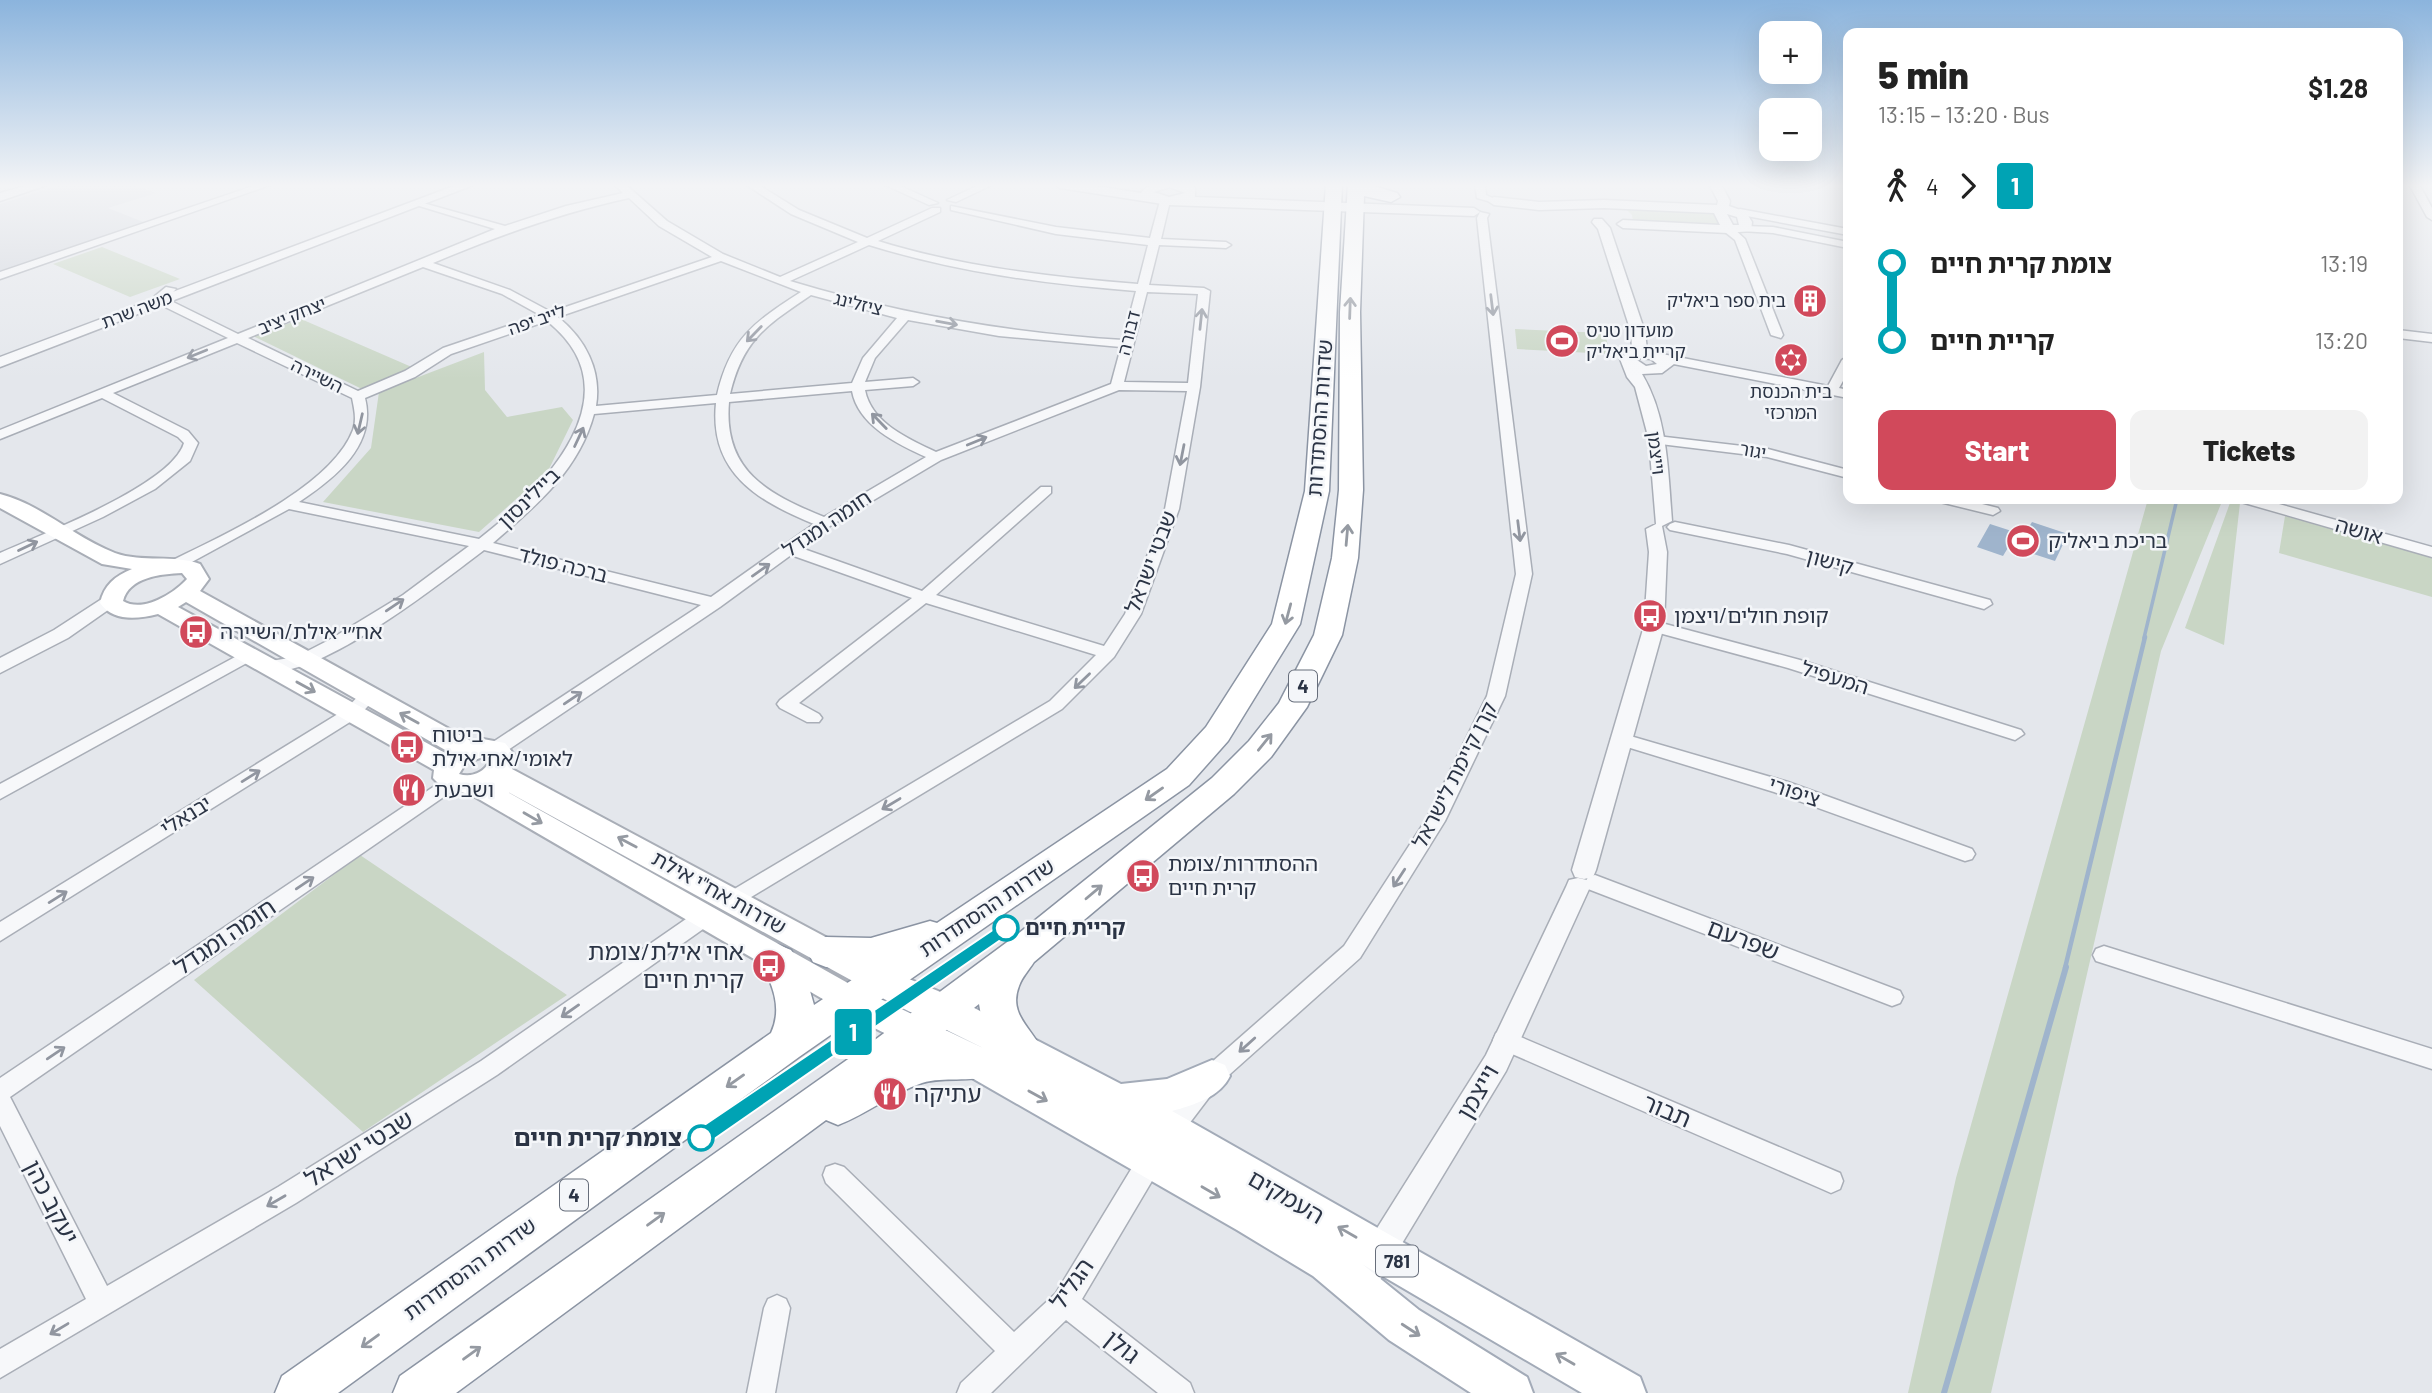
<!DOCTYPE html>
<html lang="en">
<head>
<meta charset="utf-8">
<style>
  :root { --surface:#fff; --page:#f2f2f2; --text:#222; --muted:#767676; --accent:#d1495b }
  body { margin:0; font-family:Barlow,"Noto Sans Hebrew",sans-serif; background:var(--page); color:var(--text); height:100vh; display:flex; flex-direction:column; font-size:26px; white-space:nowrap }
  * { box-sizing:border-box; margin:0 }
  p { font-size:23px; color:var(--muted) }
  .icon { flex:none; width:38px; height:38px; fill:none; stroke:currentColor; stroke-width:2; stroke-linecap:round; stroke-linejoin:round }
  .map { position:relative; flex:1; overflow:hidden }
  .panel { position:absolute; left:1843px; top:28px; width:560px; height:476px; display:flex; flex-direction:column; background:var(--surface); border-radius:14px; box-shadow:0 7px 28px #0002 }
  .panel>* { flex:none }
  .badge { padding:0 14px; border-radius:5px; font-size:24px; line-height:46px }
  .tools { position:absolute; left:1759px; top:21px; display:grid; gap:14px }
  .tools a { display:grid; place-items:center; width:63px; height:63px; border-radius:14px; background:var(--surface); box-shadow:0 7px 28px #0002; font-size:35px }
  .map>.badge { position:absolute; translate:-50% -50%; box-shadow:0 0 0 4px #fff }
  .legs { display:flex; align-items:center; gap:10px; height:77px; padding:0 35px; font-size:23px }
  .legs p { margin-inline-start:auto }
  .head { display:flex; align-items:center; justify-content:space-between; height:119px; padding:0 35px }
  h1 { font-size:38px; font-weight:800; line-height:52px }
  .cta { display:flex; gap:14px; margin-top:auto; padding:14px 35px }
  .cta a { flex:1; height:80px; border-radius:14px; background:var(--accent); color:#fff; font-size:28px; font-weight:800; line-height:80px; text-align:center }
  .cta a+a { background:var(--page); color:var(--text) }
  ul { padding:0 35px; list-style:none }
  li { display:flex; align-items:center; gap:24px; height:77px; font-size:26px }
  li i { display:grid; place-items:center; width:10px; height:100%; margin:0 9px; background:currentColor }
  li i::after { content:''; width:18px; height:18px; margin:-9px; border:5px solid; border-radius:50%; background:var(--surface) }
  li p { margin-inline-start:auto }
  li:first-child i { background:linear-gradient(#0000 50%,currentColor 0) }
  li:last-child i { background:linear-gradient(currentColor 50%,#0000 0) }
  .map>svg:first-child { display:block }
  .built { fill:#d2d6de }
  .green { fill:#c9d6c5 }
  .water { fill:#9fb4cc }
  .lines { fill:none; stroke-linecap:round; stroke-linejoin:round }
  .stream-far2 { stroke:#9fb4cc; stroke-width:3.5 }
  .stream-far1 { stroke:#9fb4cc; stroke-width:4.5 }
  .stream { stroke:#9fb4cc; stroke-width:6 }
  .minor-casing { stroke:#a9aeb7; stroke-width:3 }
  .tertiary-casing { stroke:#a9aeb7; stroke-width:3 }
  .secondary-casing { stroke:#a9aeb7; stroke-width:4 }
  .primary-casing { stroke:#a3abb8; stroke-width:4 }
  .trunk-casing { stroke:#8b94a3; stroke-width:3 }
  .minor { fill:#f7f8fa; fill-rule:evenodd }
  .tertiary { fill:#f7f8fa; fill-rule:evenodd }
  .secondary { fill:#fff; fill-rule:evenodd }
  .primary { fill:#fff; fill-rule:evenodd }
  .trunk { fill:#fff; fill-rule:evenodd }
  .oneway { stroke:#9196a0 }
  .oneway2 { stroke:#959aa2 }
  .line-1 { fill:#00a3b4; stroke:#fff; stroke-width:2 }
  .stop-1-dot { fill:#fff; stroke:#00a3b4; stroke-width:3.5 }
  .labels { text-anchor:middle; stroke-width:5; stroke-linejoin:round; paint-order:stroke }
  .far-poi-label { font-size:18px; fill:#2b3445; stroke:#f4f6f9; text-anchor:end }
  .far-street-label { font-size:18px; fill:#2b3445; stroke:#f4f6f9 }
  .shield { fill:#f4f6f9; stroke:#676e7b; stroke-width:2 }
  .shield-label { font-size:19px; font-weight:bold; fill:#2b3445 }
  .street-label { font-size:21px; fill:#2b3445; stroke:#f4f6f9 }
  .poi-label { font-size:21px; fill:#2b3445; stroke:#f4f6f9; text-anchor:start }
  .stop-label { font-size:21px; font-weight:bold; fill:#2b3445; stroke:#f4f6f9; text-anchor:start }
  .near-street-label { font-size:24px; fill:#2b3445; stroke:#f4f6f9 }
  .near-poi-label { font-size:24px; fill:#2b3445; stroke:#f4f6f9; text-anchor:end }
  .near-stop-label { font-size:24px; font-weight:bold; fill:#2b3445; stroke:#f4f6f9; text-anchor:end }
</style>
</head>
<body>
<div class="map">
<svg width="2432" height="1393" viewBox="0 0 2432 1393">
  <rect width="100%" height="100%" fill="#e4e7ec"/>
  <!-- built -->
  <path class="built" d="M64 184H130L156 193 108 208 146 223 0 272V204Z"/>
  <!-- green -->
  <path class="green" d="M1640 207 1716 210 1723 227 1633 222 1632 215 1626 209Z
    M102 247 180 279 130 297 53 264Z
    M301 319 414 368 362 389 253 336Z
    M1515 329 1605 333 1610 354 1517 349Z
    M484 352 485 390 507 417 562 407 573 420 548 471 479 532 323 502 371 448 379 392Z
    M2148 499H2223L2161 651 1991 1393H1908L1956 1178Z
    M2231 500 2240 503 2224 645 2185 628Z
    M2285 516 2432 557V597L2279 553Z
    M360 855 567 995 363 1132 194 980Z"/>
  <!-- water -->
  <path class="water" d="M2032 522 2068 534 2055 561 2009 546 2003 556 1977 547 1990 524 2024 535Z"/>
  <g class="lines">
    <!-- stream-far2 -->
    <path class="stream-far2" d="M2144 638 2177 499"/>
    <!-- stream-far1 -->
    <path class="stream-far1" d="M2065 968 2145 637"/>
    <!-- stream -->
    <path class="stream" d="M1944 1393 2066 967"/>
    <!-- minor casing -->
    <g class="minor-casing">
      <path id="minor" d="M259 184H273L0 279V272Z
        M614 184H625L667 221 723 254 780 277 858 242 791 214 745 184H757L799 210 867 238 932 208H940V212L878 241C962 267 1050 277 1138 284L1148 245 1056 234 951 210V206L1056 227 1150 238 1160 201 1165 198 1170 201 1161 239 1226 242 1231 245 1226 248 1159 245 1149 285 1204 288 1210 291 1200 387 1179 509 1141 614 1114 657 1062 709 733 908 726 906 723 900 726 894 1050 701 1096 655 926 603 799 703 819 714 822 718 819 722H807L780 708 777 704 780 700 912 598 791 555 720 607 502 754H490L487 749 490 744 701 605 484 550C443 581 314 684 264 670L261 666 264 662 296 657 329 640 403 595 469 546 289 509 179 569H167L165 566 167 563C221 536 331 488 353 430 357 420 354 408 352 398L237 343 113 393 188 431 198 443 190 461 155 489 103 517 0 564V553C40 535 172 485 184 443L178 437 102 398 0 439V430L228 338 157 303 155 296 166 287 176 289 167 299 238 334 495 229 416 205V201L505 226 566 206 623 193ZM629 198 659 226 712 257 551 312 510 290 433 263C497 236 560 213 629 198ZM869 245C956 272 1045 284 1136 291L1123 340C1009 333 899 314 790 281ZM721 261 801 292C754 322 730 339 717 395L596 406C602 370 585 339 558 317ZM423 267 502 294 540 315 443 348 405 371 358 391 248 338ZM1147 292 1198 294 1188 383 1124 382ZM811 295 897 318 863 358 852 383 730 394C743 339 767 325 811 295ZM908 320 999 336 1121 347 1111 384 936 452C909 439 871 423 865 390L913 386 919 382 913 378 865 382 875 358ZM547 321C639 394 542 490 479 539L299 502C335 478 377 445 365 398L415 377 451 354ZM1119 390 1187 391 1165 509 1125 614 1104 646 936 595 1051 493V487H1041L922 591 801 548 830 526 941 460ZM852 391C858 425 897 444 926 457L824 517C768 494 723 471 729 402ZM716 403C709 473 758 501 814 524L711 597 493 543C536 506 579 470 594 414Z
        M883 184H896L938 203 929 205Z
        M981 184H994L956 202 947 200Z
        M1475 184H1485L1486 195 1495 199V203L1477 198Z
        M2409 184H2419L2432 208V220L2427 217Z
        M1740 209 1848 229V235L1736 214 1735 212Z
        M1480 212 1489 214 1487 218 1532 574 1505 696 1445 821 1360 958 1220 1083 1176 1141 1168 1144 1160 1141 1156 1133 1160 1125 1204 1069 1344 946 1427 818 1487 696 1516 574 1477 218Z
        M1745 226 1773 227 1848 242V248L1773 233 1741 231V227Z
        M1725 228H1733L1745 239 1783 335 1781 338 1771 335 1735 240 1725 232Z
        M2398 330 2432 334V342L2398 338Z
        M1662 354 1828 386 1842 360 1848 356V372L1839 388 1848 390V398L1658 361 1656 358Z
        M1657 436 1768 449 1848 470V478L1767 457 1652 443 1650 440Z
        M1938 499H1962L1998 508 2000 511 1993 515 1940 502Z
        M2239 499H2261L2432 547V557L2241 502Z
        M1675 522 1789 545 1990 600 1992 604 1984 609 1787 554 1670 530 1667 527 1670 524Z
        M1654 621 1800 660 2021 730 2024 734 2015 740 1788 668 1648 630 1646 626 1648 622Z
        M248 650 256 655 254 659 0 799V784Z
        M369 689 378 695 358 717 0 941V922L346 709 363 691Z
        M1620 733 1788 782 1972 849 1975 854 1972 859 1965 861 1774 792 1614 743 1611 739Z
        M451 775 458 777 460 782 458 787 10 1097 107 1286 278 1187 481 1061 699 910 706 908 713 910 716 916 713 922 497 1075 296 1203 0 1378V1349L86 1299 0 1126V1078Z
        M1595 875 1900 991 1903 997 1900 1003 1892 1006 1588 889 1585 883 1588 877Z
        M2104 946 2432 1049V1069L2096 961 2093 955 2096 949Z
        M1504 1030 1840 1173 1843 1181 1840 1189 1831 1193 1822 1189 1496 1047 1493 1040 1496 1033Z
        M1153 1145 1162 1148 1165 1156 1162 1164 1082 1299 1190 1383 1194 1393H1158L1066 1320 991 1393H957L961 1383 995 1351 826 1183 823 1175 826 1167 835 1164 844 1167 1014 1332 1056 1293 1144 1148Z
        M777 1295 786 1299 790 1308 775 1393H747L764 1308 768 1299Z"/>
    </g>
    <!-- tertiary casing -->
    <g class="tertiary-casing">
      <path id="tertiary" d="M32 184H50L0 201V193Z
        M459 184H476L0 367V357Z
        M1054 184H1083L1141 193C1150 180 1183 179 1195 188V197L1474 208 1480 212 1474 216 1169 205 1060 188ZM1170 187 1185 193 1169 197 1154 192Z
        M1709 184H1721L1730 201 1729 206 1746 212 1752 222 1751 231 1728 233 1623 228 1617 224 1623 220 1720 225 1714 213 1604 208 1539 210 1494 205 1488 201 1494 197 1539 202 1604 200 1717 205 1718 201ZM1727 214 1737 217 1739 225H1733Z
        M1594 219H1602L1610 228 1645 332 1647 350 1660 352 1674 364 1662 373 1642 374C1668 417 1668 472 1672 521L1662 526 1667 552 1664 626 1596 870 1593 877 1584 879 1575 877 1572 870 1644 626 1649 552 1646 529 1656 524 1649 440 1635 387 1627 377 1620 359 1632 349 1631 332 1598 229 1592 222ZM1638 358 1651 359 1657 364 1646 366 1637 360Z
        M111 593 121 599 118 603 68 638 0 673V658L54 630Z
        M1578 878 1587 880 1590 887 1506 1071 1369 1298 1358 1303 1347 1298 1342 1287 1347 1276 1486 1055 1566 887 1569 880Z"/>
    </g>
    <!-- secondary casing -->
    <g class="secondary-casing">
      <path id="secondary" d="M0 494C41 504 75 538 115 553 143 563 173 554 200 564L209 579 200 591 471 741 483 739 505 743 516 757 512 769 891 972 895 981 891 990 880 994 869 990 497 786 862 991 866 1000 862 1009 851 1013 840 1009 470 794 444 789 433 778 434 770 158 614C138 619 113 622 100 603 104 585 115 576 132 569L102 564 0 508ZM182 573 187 579C173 594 143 613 123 601 129 577 161 574 182 573ZM186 602 447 751 445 753 178 607ZM483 757 490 759C486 772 472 778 459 774L466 763Z"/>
    </g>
    <!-- primary casing -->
    <g class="primary-casing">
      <path id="primary" d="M880 967 955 998 1121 1084 1167 1079 1212 1060 1225 1065 1230 1076C1220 1097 1194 1105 1172 1111L1640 1377 1646 1393H1582L1362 1264 1419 1310 1527 1377 1533 1393H1471L1389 1340 1313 1276 1237 1230 965 1074 839 1010 833 1000 839 990 851 985 983 1048 868 991 863 981 868 971Z"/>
    </g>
    <!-- trunk casing -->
    <g class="trunk-casing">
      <path id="trunk" d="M1326 184H1342L1329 491 1300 624 1228 741 1189 785 799 1057 338 1393H275L282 1376 771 1033C783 1007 772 984 760 960L765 950 778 945 791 950 807 980 814 1005 870 968 826 967 813 962 808 952 813 942 826 937 871 938 930 921 937 923 1167 769 1206 727 1272 624 1305 491Z
        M1348 184H1367L1397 193 1400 197 1391 202 1364 196 1360 312 1363 490 1358 558 1342 635 1307 707 1271 757 1234 794 1034 962C1029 970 1022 977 1019 986 1008 1014 1031 1027 1042 1050L1037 1062C1004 1074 983 1033 979 1004L921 1050C945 1044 968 1042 992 1051L997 1063 992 1075C969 1083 945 1076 922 1083 892 1093 867 1114 838 1125L826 1120 456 1393H393L400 1376 868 1045 1014 937 1212 778 1249 741 1279 703 1314 635 1332 558 1339 490 1340 312Z"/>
    </g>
    <!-- minor -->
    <use href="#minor" class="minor"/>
    <!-- tertiary -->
    <use href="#tertiary" class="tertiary"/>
    <!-- secondary -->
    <use href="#secondary" class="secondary"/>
    <!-- primary -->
    <use href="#primary" class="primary"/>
    <!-- trunk -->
    <use href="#trunk" class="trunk"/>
  </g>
  <!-- one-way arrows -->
  <defs><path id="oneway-shaft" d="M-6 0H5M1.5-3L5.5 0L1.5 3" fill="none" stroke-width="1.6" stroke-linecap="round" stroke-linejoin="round" transform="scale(1.75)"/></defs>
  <g class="oneway">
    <use href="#oneway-shaft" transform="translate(1492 305) rotate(83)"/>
    <use href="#oneway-shaft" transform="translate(1201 319) rotate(-84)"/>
    <use href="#oneway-shaft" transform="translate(947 323) rotate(10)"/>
    <use href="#oneway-shaft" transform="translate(754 334) rotate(134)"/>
    <use href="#oneway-shaft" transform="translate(197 354) rotate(158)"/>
    <use href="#oneway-shaft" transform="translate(879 421) rotate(-134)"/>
    <use href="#oneway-shaft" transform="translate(360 424) rotate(103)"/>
    <use href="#oneway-shaft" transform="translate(579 437) rotate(-65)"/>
    <use href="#oneway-shaft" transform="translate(977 441) rotate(-22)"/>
    <use href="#oneway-shaft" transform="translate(1182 455) rotate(101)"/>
    <use href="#oneway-shaft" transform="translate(1519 531) rotate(83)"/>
    <use href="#oneway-shaft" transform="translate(28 546) rotate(-25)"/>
    <use href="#oneway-shaft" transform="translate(761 570) rotate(-35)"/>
    <use href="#oneway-shaft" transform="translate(395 605) rotate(-34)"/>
    <use href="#oneway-shaft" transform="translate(1082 681) rotate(136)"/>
    <use href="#oneway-shaft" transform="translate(573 698) rotate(-34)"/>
    <use href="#oneway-shaft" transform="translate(251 776) rotate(-32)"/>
    <use href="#oneway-shaft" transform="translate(891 804) rotate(149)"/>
    <use href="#oneway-shaft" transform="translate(1399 878) rotate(123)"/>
    <use href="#oneway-shaft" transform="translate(305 883) rotate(-34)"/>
    <use href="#oneway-shaft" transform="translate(58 897) rotate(-32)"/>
    <use href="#oneway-shaft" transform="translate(570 1011) rotate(145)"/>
    <use href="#oneway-shaft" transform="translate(1247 1045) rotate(138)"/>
    <use href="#oneway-shaft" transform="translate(56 1053) rotate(-34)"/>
    <use href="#oneway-shaft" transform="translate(276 1201) rotate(150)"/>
    <use href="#oneway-shaft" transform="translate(59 1329) rotate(149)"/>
  </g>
  <g class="oneway2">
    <use href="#oneway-shaft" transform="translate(1350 308) rotate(-88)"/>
    <use href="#oneway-shaft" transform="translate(1347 535) rotate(-85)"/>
    <use href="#oneway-shaft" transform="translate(1288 614) rotate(105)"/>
    <use href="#oneway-shaft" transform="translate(306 687) rotate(29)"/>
    <use href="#oneway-shaft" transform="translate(409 718) rotate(-151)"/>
    <use href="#oneway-shaft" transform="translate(1265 742) rotate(-51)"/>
    <use href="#oneway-shaft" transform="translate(1154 794) rotate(145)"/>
    <use href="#oneway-shaft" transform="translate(533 818) rotate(30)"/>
    <use href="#oneway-shaft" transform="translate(627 842) rotate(-152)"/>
    <use href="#oneway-shaft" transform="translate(1094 892) rotate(-40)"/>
    <use href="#oneway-shaft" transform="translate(735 1081) rotate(145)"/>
    <use href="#oneway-shaft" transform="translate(1038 1096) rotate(29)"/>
    <use href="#oneway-shaft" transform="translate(1211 1192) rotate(30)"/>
    <use href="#oneway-shaft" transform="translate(656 1219) rotate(-36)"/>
    <use href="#oneway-shaft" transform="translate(1347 1232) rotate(-150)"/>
    <use href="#oneway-shaft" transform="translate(1411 1330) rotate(33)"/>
    <use href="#oneway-shaft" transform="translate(370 1341) rotate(144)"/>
    <use href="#oneway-shaft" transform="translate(472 1353) rotate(-36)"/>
    <use href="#oneway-shaft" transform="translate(1565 1359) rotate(-150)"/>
  </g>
  <!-- sky -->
  <linearGradient id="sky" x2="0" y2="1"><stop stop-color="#8bb4dd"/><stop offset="0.49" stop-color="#f3f4f6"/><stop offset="1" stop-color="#f3f4f6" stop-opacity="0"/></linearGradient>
  <rect width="2432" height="379" fill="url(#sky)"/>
  <!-- line-1 -->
  <path class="line-1" d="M1006 921 1012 923V932L707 1144 701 1146 694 1144 691 1138 694 1132Z"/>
  <!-- icons -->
  <defs>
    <g id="building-disc" transform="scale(1.75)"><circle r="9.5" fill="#d1495b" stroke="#f4f6f9"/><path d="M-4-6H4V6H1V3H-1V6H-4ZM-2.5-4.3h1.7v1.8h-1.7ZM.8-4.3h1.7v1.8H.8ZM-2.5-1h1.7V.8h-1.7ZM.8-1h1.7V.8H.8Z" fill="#fff"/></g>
    <g id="stadium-disc" transform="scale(1.75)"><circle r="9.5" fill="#d1495b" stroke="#f4f6f9"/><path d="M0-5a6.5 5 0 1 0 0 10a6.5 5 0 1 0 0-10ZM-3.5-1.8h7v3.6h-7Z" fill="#fff"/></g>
    <g id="synagogue-disc" transform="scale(1.75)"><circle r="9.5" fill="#d1495b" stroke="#f4f6f9"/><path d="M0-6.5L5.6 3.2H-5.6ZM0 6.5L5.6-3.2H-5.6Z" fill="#fff"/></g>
    <g id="bus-disc" transform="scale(1.75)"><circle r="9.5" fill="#d1495b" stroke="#f4f6f9"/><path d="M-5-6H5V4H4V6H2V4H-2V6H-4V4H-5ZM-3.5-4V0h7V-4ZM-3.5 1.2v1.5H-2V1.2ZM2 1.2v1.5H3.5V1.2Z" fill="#fff"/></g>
    <g id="restaurant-disc" transform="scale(1.75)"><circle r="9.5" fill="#d1495b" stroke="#f4f6f9"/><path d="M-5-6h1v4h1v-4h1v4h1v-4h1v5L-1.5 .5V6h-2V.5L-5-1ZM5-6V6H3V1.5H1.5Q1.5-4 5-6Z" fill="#fff"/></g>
  </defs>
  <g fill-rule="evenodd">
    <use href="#building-disc" x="1810" y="301"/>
    <use href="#stadium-disc" x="1562" y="341"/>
    <use href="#synagogue-disc" x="1791" y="360"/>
    <use href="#stadium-disc" x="2023" y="541"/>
    <use href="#bus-disc" x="1650" y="616"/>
    <use href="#bus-disc" x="196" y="632"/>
    <use href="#bus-disc" x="407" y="747"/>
    <use href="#restaurant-disc" x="409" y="790"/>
    <use href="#bus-disc" x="1143" y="876"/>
    <use href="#bus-disc" x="769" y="966"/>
    <use href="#restaurant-disc" x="890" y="1094"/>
  </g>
  <!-- markers -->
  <g class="stop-1-dot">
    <circle cx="1006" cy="928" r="12"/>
    <circle cx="701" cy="1138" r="12"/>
  </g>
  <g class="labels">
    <!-- far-poi labels -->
    <g class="far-poi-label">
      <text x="1786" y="307">בית ספר ביאליק</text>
      <text x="1586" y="337" text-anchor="start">מועדון טניס<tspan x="1586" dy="21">קריית ביאליק</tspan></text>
      <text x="1791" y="398" text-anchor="middle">בית הכנסת<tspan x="1791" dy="21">המרכזי</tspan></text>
    </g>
    <!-- far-street labels -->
    <g class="far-street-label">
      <text transform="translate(858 304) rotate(14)" y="6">ציזלינג</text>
      <text transform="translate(137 310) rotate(-21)" y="6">משה שרת</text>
      <text transform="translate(292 316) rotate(-22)" y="6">יצחק יציב</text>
      <text transform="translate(537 320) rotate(-19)" y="6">לייב יפה</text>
      <text transform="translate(1129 333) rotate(-76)" y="6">דבורה</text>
      <text transform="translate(317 376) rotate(26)" y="6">השיירה</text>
      <text transform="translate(1753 451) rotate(10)" y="6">יגור</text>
      <text transform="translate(1656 453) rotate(83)" y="6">וייצמן</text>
    </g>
    <!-- shield labels -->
    <g class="shield">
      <rect x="1289" y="670.5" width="28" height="31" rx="5"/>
      <rect x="560" y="1179.5" width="28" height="31" rx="5"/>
      <rect x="1376" y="1245.5" width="42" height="31" rx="5"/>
    </g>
    <g class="shield-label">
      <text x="1303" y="693">4</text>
      <text x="574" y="1202">4</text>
      <text x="1397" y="1268">781</text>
    </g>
    <!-- street labels -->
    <g class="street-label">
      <text transform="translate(1320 418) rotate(-86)" y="7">שדרות ההסתדרות</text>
      <text transform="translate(529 498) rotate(-44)" y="7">ביילינסון</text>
      <text transform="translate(827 524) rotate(-34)" y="7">חומה ומגדל</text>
      <text transform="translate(2359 531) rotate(16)" y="7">אושה</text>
      <text transform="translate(1151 562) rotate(-69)" y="7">שבטי ישראל</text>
      <text transform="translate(1830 562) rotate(15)" y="7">קישון</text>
      <text transform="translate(563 565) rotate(14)" y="7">ברכה פולד</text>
      <text transform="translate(1835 678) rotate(17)" y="7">המעפיל</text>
      <text transform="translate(1455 775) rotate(-63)" y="7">קרן קיימת לישראל</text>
      <text transform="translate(1794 792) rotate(19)" y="7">ציפורי</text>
      <text transform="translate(186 816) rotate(-32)" y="7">יבנאלי</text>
      <text transform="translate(719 893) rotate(29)" y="7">שדרות אח"י אילת</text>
      <text transform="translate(987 908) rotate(-34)" y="7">שדרות ההסתדרות</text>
      <text transform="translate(470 1269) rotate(-36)" y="7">שדרות ההסתדרות</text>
    </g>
    <!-- poi labels -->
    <g class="poi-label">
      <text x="2048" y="548">בריכת ביאליק</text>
      <text x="1674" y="623">קופת חולים/ויצמן</text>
      <text x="220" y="639">אח״י אילת/השיירה</text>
      <text x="432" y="742">ביטוח<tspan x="432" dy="24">לאומי/אחי אילת</tspan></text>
      <text x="434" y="797">ושבעת</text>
      <text x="1168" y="871">ההסתדרות/צומת<tspan x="1168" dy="24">קרית חיים</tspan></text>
    </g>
    <!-- stop labels -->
    <g class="stop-label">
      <text x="1025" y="935">קריית חיים</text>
    </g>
    <!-- near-street labels -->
    <g class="near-street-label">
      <text transform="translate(225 937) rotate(-34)" y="8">חומה ומגדל</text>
      <text transform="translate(1743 940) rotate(21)" y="8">שפרעם</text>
      <text transform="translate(1478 1092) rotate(-60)" y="8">וייצמן</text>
      <text transform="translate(1667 1111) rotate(23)" y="8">תבור</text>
      <text transform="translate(359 1149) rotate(-32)" y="8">שבטי ישראל</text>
      <text transform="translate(1286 1197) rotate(30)" y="8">העמקים</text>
      <text transform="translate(51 1202) rotate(63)" y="8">יעקב כהן</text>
      <text transform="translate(1072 1284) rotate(-55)" y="8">הגליל</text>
      <text transform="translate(1122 1347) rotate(39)" y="8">גולן</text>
    </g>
    <!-- near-poi labels -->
    <g class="near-poi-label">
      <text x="744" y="960">אחי אילת/צומת<tspan x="744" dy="28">קרית חיים</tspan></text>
      <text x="914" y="1102" text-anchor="start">עתיקה</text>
    </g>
    <!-- near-stop labels -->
    <g class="near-stop-label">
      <text x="682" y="1146">צומת קרית חיים</text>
    </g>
  </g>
</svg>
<div class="tools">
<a>+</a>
<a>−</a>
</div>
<b class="badge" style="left:853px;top:1032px;background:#00a3b4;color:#fff">1</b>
<section class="panel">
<div class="head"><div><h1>5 min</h1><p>13:15 – 13:20 · Bus</p></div><b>$1.28</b></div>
<div class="legs"><svg class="icon" aria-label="walk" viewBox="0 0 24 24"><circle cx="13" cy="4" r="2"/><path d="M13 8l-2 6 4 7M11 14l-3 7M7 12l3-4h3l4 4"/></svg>4<svg class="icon" aria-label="forward" viewBox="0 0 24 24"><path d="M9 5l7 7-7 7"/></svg><b class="badge" style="background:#00a3b4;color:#fff">1</b></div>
<ul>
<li><i style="color:#00a3b4"></i><b>צומת קרית חיים</b><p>13:19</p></li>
<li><i style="color:#00a3b4"></i><b>קריית חיים</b><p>13:20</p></li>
</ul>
<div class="cta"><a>Start</a><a>Tickets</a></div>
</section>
</div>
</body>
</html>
